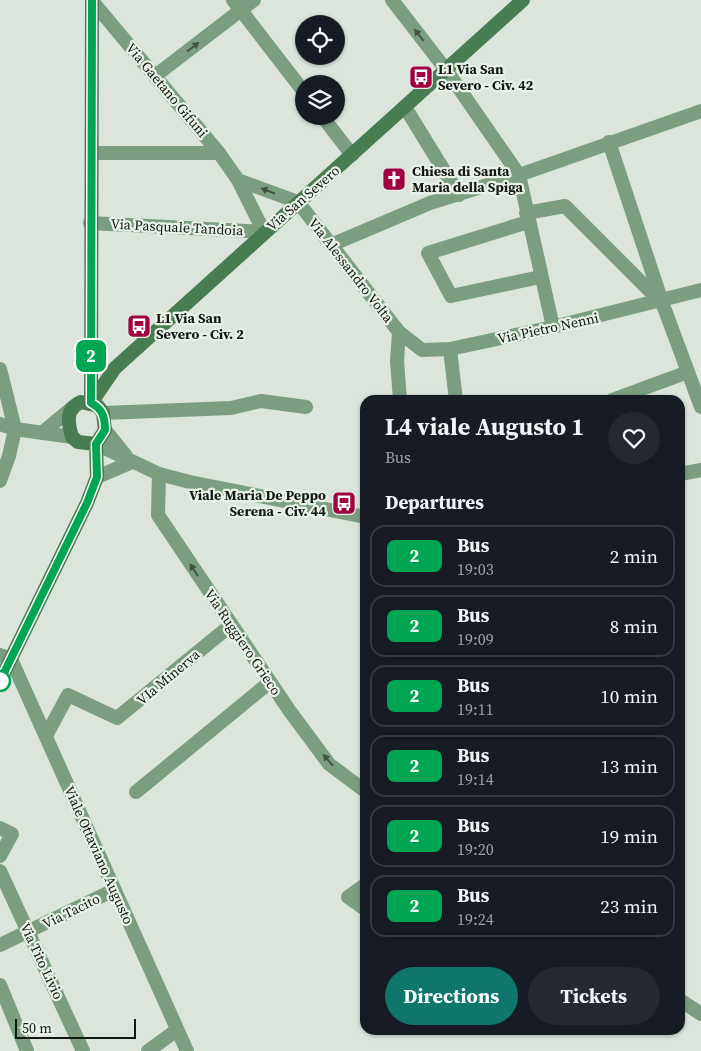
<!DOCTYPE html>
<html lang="en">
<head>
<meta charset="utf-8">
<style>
  :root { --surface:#171b24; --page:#242831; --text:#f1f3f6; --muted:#9ea1a6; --line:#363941; --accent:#0f766e }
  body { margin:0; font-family:"Source Serif 4",serif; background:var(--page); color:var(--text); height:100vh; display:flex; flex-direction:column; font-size:19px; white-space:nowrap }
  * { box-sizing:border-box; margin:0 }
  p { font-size:16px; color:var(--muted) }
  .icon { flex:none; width:28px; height:28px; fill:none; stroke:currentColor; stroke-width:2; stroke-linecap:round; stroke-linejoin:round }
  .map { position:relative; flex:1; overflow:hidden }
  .details { position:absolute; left:360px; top:395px; width:325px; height:640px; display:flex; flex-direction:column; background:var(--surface); border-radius:15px; box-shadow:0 1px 4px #0004 }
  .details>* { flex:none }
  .badge { padding:0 10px; border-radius:8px; font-size:18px; line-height:32px }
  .controls { position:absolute; left:295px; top:15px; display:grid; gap:10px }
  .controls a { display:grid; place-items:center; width:50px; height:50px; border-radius:50%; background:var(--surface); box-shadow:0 1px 4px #0004; font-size:25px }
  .scale { position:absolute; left:15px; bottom:12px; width:121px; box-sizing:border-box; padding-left:5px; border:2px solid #131613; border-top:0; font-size:14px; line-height:18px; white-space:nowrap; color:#131613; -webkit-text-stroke:4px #e8f2e9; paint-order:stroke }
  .map>.badge { position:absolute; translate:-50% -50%; box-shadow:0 0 0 2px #fff }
  h2 { padding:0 25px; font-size:19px; line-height:45px }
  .round { display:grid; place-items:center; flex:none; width:52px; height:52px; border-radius:26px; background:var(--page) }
  .summary { display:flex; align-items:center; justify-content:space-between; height:85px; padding:0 25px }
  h1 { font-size:24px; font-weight:700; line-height:38px }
  .primary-button { display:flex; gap:10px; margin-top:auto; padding:10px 25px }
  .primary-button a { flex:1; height:58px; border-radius:30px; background:var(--accent); color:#fff; font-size:20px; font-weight:700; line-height:58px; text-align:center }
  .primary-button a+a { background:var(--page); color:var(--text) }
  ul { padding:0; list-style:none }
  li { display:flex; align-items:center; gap:15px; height:62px; margin:0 10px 8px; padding:0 15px; border:2px solid var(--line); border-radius:15px }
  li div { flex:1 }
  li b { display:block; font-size:19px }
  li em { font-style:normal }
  li .badge { min-width:55px; font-weight:700; text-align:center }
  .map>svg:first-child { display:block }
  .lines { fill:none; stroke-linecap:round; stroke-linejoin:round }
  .minor { stroke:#7b9e80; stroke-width:14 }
  .tertiary { stroke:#7b9e80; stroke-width:14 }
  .secondary { stroke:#487c51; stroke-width:14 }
  .oneway { fill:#425344 }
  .line-casing { stroke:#fff; stroke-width:11 }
  .line { stroke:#00a651; stroke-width:8 }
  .stop-dot { fill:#fff; stroke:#00a651; stroke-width:2.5 }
  .labels { text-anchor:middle; stroke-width:4.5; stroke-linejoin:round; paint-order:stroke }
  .poi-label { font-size:14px; font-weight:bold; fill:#131613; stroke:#e8f2e9; text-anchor:start }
  .street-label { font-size:14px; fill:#131613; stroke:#e8f2e9 }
</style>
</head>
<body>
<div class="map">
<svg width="701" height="1051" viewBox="0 0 701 1051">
  <rect width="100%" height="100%" fill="#dbe5dc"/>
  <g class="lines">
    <!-- minor -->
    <path class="minor" d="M233 0 304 92
      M392 0 447 71 519 175 553 327
      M155 76 254 0
      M405 107 459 195
      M322 116 352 155
      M609 142 662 302 701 407
      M92 153H219
      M298 202 399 332 422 350 450 349 553 327 701 290
      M526 213 565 206 659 300
      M528 222 428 253 451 296 540 277
      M90 223 264 232
      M331 245 430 203 519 175 701 111
      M399 332 397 361 400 400
      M450 349 456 400
      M0 369 15 429 9 456 0 481
      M612 400 688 372
      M103 413 231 408 261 401 306 407
      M159 474 158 515 289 710 329 764 365 791
      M0 655 11 659
      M46 736 68 695 117 718 231 625
      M136 792 270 682
      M0 828 12 834 0 856
      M0 871 83 1051
      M365 885 348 897 365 909
      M0 945 114 890
      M0 985 27 1051
      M680 1000 701 1014
      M148 1051 177 1030"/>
    <!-- tertiary -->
    <path class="tertiary" d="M93 2 219 153 238 180 264 232
      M238 180 298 202
      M0 424 15 429 72 437
      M105 430 126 456
      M42 433 72 408
      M96 444 159 474 190 482 365 517
      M680 474 701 470
      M97 477 132 462
      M11 659 187 1051"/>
    <!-- secondary -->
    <path class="secondary" d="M81 402 98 406 103 413 105 430 96 444 78 442 72 437C68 423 65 409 81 402Z
      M91 403 115 368 523 0
      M91 403 92 0
      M0 681 87 503 97 477 96 444"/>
  </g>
  <!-- one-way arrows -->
  <defs><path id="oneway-solid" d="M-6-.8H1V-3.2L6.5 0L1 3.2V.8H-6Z" transform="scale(1.25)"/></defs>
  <g class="oneway">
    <use href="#oneway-solid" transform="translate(419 35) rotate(-128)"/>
    <use href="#oneway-solid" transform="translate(193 47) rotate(-37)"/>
    <use href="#oneway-solid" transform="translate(268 191) rotate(-159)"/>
    <use href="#oneway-solid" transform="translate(194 570) rotate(-123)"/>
    <use href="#oneway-solid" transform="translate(328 760) rotate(-131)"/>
  </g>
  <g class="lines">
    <!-- line casing -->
    <g class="line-casing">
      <path id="line" d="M0 681 87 503 97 477 96 444 105 430C105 418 103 409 91 403L92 0"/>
    </g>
    <!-- line -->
    <use href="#line" class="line"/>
  </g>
  <!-- icons -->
  <defs>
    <g id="bus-square" transform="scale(1.25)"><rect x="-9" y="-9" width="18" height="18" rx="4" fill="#a00140" stroke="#e8f2e9"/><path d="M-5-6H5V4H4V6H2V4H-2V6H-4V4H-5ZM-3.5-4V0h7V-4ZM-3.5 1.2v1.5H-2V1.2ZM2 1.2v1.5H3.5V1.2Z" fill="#fff"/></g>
    <g id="church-square" transform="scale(1.25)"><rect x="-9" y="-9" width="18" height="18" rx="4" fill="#a00140" stroke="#e8f2e9"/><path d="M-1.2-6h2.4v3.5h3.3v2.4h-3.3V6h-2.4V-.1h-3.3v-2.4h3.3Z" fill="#fff"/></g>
  </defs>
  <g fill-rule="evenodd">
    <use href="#bus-square" x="421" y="77"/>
    <use href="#church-square" x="394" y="179"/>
    <use href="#bus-square" x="139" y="326"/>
    <use href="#bus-square" x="344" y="503"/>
  </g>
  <!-- markers -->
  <circle class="stop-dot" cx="0" cy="681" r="10"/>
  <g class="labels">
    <!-- poi labels -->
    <g class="poi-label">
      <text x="438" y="74">L1 Via San<tspan x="438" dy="16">Severo - Civ. 42</tspan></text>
      <text x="412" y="176">Chiesa di Santa<tspan x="412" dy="16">Maria della Spiga</tspan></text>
      <text x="156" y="323">L1 Via San<tspan x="156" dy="16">Severo - Civ. 2</tspan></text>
      <text x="326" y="500" text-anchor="end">Viale Maria De Peppo<tspan x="326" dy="16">Serena - Civ. 44</tspan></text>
    </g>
    <!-- street labels -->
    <g class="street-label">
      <text transform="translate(167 90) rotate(50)" y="5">Via Gaetano Gifuni</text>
      <text transform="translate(303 198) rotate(-41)" y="5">Via San Severo</text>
      <text transform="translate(177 227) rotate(3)" y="5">Via Pasquale Tandoia</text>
      <text transform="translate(351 270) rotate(52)" y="5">Via Alessandro Volta</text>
      <text transform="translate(548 328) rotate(-12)" y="5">Via Pietro Nenni</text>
      <text transform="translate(243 642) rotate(56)" y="5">Via Ruggiero Grieco</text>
      <text transform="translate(168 677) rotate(-40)" y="5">VIa Minerva</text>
      <text transform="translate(99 855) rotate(66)" y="5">Viale Ottaviano Augusto</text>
      <text transform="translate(71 911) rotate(-26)" y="5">Via Tacito</text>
      <text transform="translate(42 961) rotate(65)" y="5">Via Tito Livio</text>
    </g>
  </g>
</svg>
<div class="controls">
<a><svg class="icon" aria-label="locate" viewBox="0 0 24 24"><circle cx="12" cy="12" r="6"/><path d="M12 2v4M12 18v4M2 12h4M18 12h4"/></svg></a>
<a><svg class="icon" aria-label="layers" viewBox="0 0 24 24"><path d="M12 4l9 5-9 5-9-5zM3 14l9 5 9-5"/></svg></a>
</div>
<div class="scale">50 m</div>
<b class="badge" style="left:91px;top:356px;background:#00a651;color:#fff">2</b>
<section class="details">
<div class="summary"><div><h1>L4 viale Augusto 1</h1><p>Bus</p></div><a class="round"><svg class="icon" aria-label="heart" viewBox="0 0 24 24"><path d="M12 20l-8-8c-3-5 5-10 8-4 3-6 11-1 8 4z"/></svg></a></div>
<h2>Departures</h2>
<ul>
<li><span class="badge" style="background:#00a651;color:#fff">2</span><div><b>Bus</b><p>19:03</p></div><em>2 min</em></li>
<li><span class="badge" style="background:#00a651;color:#fff">2</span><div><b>Bus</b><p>19:09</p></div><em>8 min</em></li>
<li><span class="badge" style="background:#00a651;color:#fff">2</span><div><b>Bus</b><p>19:11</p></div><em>10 min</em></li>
<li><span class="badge" style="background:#00a651;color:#fff">2</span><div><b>Bus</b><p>19:14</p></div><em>13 min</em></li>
<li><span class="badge" style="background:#00a651;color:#fff">2</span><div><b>Bus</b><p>19:20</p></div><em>19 min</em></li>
<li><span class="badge" style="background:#00a651;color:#fff">2</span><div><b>Bus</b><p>19:24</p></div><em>23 min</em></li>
</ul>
<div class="primary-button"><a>Directions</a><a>Tickets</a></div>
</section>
</div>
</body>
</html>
